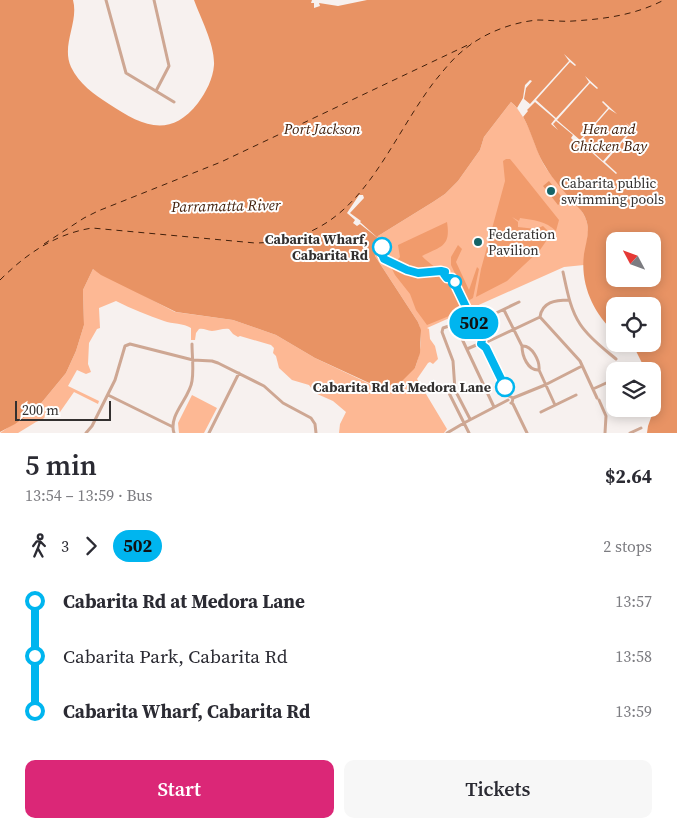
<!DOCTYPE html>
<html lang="en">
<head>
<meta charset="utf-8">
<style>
  :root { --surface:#fff; --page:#f7f7f7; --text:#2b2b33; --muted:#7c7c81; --accent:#db2777 }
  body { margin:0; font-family:"Source Serif 4",serif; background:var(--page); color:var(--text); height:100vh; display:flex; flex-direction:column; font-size:19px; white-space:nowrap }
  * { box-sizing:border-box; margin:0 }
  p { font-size:16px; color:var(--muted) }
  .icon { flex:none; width:28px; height:28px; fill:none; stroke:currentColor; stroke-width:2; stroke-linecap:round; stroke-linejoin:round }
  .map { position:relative; height:433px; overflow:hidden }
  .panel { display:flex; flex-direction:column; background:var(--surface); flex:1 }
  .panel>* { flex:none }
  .badge { padding:0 10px; border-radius:16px; font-size:18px; line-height:32px }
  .needle { width:32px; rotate:311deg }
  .fabs { position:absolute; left:606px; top:232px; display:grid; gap:10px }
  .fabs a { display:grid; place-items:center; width:55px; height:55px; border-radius:10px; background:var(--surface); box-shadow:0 2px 12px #0003; font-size:25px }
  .scale { position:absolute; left:15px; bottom:12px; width:96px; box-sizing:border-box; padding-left:5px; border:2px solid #33302f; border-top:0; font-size:14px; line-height:18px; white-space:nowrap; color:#33302f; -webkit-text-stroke:4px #fff; paint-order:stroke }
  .map>.badge { position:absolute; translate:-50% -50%; box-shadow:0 0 0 2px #fff }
  .legs { display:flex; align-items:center; gap:8px; height:55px; padding:0 25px; font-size:16px }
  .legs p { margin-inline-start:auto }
  .head { display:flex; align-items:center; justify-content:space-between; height:85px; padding:0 25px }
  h1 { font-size:28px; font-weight:600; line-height:38px }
  .cta { display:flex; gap:10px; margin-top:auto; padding:10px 25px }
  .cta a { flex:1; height:58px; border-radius:10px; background:var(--accent); color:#fff; font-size:20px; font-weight:600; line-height:58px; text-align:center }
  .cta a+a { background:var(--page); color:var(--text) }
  ul { padding:0 25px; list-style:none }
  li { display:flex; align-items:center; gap:18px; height:55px; font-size:19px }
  li i { display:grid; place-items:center; width:8px; height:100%; margin:0 6px; background:currentColor }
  li i::after { content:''; width:12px; height:12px; margin:-6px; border:4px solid; border-radius:50%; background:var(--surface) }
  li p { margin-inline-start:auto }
  li:first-child i { background:linear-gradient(#0000 50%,currentColor 0) }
  li:last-child i { background:linear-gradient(currentColor 50%,#0000 0) }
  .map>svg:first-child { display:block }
  .green { fill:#fdb894 }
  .forest { fill:#f19b6c }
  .water { fill:#e89364; fill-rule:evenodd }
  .pier { fill:#f7f1ef }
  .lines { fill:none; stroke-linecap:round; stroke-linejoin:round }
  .ferry { stroke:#42200c; stroke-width:1; stroke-dasharray:6 5; stroke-linecap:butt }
  .minor { stroke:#cea793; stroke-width:3 }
  .line-1-casing { stroke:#fff; stroke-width:11 }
  .line-1 { stroke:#00b5ef; stroke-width:8 }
  .poi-dot { fill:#156467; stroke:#fff; stroke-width:2 }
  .stop-1-dot { fill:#fff; stroke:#00b5ef; stroke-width:2.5 }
  .labels { text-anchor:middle; stroke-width:4; stroke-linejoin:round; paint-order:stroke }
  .poi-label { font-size:14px; fill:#33302f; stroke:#fff; text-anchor:start }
  .stop-label { font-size:14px; font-weight:bold; fill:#33302f; stroke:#fff; text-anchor:end }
  .water-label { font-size:15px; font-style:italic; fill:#42200c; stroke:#fff }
</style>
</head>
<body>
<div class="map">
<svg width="677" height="433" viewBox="0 0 677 433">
  <rect width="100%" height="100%" fill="#f7f1ef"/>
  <!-- green -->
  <path class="green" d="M511 102C529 118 533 143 543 163 553 182 575 197 584 215 593 231 584 249 584 265L564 267 427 328 429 329 430 339 435 346 438 359 433 364 430 362 428 363 417 379 447 429 444 433H339L340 424 346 412 333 401 315 393 309 385 292 380 279 368 276 356 273 353 274 348 271 345 240 336 238 337 233 334 229 329C223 328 218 331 212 331 207 331 204 328 199 329L196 333 195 340H191V328C184 323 172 324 164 321 147 315 132 309 116 301L99 308 100 328 97 329 89 343 88 364 91 372 86 374 77 370 68 386 99 401 98 404 74 392 60 412 47 415 43 419 36 422 18 433H0L38 407 66 373 76 351 84 325 83 290 93 269 175 312 233 320 276 335 315 358 372 385 415 368C420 354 424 337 418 322L375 256 374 246 378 236 433 202 445 194 458 181 480 150 484 137Z
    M192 395 217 408 204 433H179L178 423Z"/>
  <!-- forest -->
  <path class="forest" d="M506 159H510L515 165 559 220 556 231C546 221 533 220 520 218L519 221 512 217 518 222V227L536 229 543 226 551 234 540 250 507 281 476 297 481 269 505 181 503 161Z
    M447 222C451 247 441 246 422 256 428 263 435 266 441 272 445 276 445 279 450 281L464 310 427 325 416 310 410 294 395 275 391 267 400 257 398 245Z
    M458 245 462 249 456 262 469 290 477 267 479 269 473 298 468 301 451 265V257Z"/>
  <!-- water -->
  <path class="water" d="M0 0H73C79 22 61 45 71 67 79 84 94 94 109 104 141 125 169 140 198 103 206 92 213 79 214 65 215 45 201 19 194 0H312L311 3H314V8L320 6 319 3 338 6 367 0H677V433H647L648 426 653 412 652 371H646L636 351 627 344H652V306H615V333C593 313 580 284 584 254 586 241 591 230 585 217 583 212 579 208 576 205 565 192 553 180 545 166 532 145 530 118 511 102L484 137 480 150 458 181 445 194 433 202 378 236 374 245 375 256 418 322 421 330 420 353 415 368 402 381 391 385 378 387 315 358 276 335 233 320 176 312 101 275 93 269 83 290 84 325 76 351 66 373 38 407 15 424 0 432ZM615 241H652V279H615Z
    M549 181 564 200 558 205 543 186Z"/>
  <!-- pier -->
  <path class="pier" d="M564 54 576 65 575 66 570 62 536 100 556 118 589 82 585 76 598 88 597 89 590 83 557 120 580 140 608 108 602 102 603 101 617 114 609 109 581 141 603 161 632 129 626 123 634 129 605 162 617 173 616 174 580 142 577 144 571 138 573 135 556 121 553 124 558 130 551 124 555 119 535 102 527 110 528 111 523 117 517 108 523 98 525 85 530 80 532 81 526 88 524 99 530 104 569 61Z
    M359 195H363L364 198 350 213 361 221 360 222 379 239 360 224 357 226 353 223 355 220 347 213Z"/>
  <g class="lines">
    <!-- ferry -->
    <path class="ferry" d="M44 244 84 218 98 211 221 162 472 43
      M0 280C26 254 55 234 92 228L255 243C358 242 382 151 434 82 444 70 453 58 465 49 484 33 513 22 538 20 550 20 561 22 573 21 605 19 635 15 664 0"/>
    <!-- minor -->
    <path class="minor" d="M106 0 126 73 174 102
      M154 0 169 66 156 91
      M563 272C567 290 570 309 580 324 589 338 604 349 616 359
      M468 310 483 340 487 342 485 346
      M504 310 522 346
      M494 314 519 302
      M540 317 580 361 597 398
      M540 317C542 302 555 300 569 300
      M483 340 481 344 486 348 509 396 513 398 512 403
      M487 342 540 317
      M522 346C532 345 540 361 539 370 528 371 522 356 522 346Z
      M467 349 481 343
      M539 370 555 405
      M593 389 615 379
      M448 391 469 433
      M108 395 173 427
      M513 398 545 385 582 366
      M599 400 606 416 605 433
      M511 403 513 404 527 433
      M541 412 576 395
      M470 419 455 390 453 361 442 332 443 328 455 324 494 407
      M86 433 92 426 115 380 125 346 130 344 193 360 212 361 218 363 264 386 283 403 311 418 315 424 316 433
      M174 433C168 415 190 398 192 381 194 369 192 356 192 344
      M209 433 239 373
      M447 433 464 423 508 400
      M630 433 641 428"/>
  </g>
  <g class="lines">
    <!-- line-1 casing -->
    <g class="line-1-casing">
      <path id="line-1" d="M382 247V254L384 259 407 270 418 273 441 271 445 272 444 274 447 278H452L482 340 481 344 486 348 505 387"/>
    </g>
    <!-- line-1 -->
    <use href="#line-1" class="line-1"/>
  </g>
  <!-- markers -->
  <g class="poi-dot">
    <circle cx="551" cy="191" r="5"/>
    <circle cx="478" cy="242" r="5"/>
  </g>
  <g class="stop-1-dot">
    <circle cx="382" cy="247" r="9"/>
    <circle cx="455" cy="282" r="6"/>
    <circle cx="505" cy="387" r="9"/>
  </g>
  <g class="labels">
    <!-- poi labels -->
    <g class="poi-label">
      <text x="561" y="188">Cabarita public<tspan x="561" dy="16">swimming pools</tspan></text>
      <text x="488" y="239">Federation<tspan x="488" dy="16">Pavilion</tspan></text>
    </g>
    <!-- stop labels -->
    <g class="stop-label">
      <text x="368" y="244">Cabarita Wharf,<tspan x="368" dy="16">Cabarita Rd</tspan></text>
      <text x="491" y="392">Cabarita Rd at Medora Lane</text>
    </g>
    <!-- water labels -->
    <g class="water-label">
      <text x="322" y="134">Port Jackson</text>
      <text x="609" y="134">Hen and<tspan x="609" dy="17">Chicken Bay</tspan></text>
      <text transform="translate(226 206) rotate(-1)" y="5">Parramatta River</text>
    </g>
  </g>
</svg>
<div class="fabs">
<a><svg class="needle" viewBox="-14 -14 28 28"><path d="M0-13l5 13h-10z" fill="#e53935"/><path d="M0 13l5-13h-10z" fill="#7c7c81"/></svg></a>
<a><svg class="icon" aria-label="locate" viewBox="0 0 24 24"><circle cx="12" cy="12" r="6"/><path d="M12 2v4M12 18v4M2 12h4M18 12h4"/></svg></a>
<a><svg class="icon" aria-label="layers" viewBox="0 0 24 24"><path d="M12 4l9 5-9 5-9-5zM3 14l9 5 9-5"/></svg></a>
</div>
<div class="scale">200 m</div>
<b class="badge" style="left:474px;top:323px;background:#00b5ef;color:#111">502</b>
</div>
<section class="panel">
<div class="head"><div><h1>5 min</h1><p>13:54 – 13:59 · Bus</p></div><b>$2.64</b></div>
<div class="legs"><svg class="icon" aria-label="walk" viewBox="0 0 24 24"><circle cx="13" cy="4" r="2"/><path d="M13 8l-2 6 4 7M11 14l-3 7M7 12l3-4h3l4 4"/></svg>3<svg class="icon" aria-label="forward" viewBox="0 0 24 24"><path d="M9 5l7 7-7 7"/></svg><b class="badge" style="background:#00b5ef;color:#111">502</b><p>2 stops</p></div>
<ul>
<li><i style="color:#00b5ef"></i><b>Cabarita Rd at Medora Lane</b><p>13:57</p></li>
<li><i style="color:#00b5ef"></i><span>Cabarita Park, Cabarita Rd</span><p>13:58</p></li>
<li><i style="color:#00b5ef"></i><b>Cabarita Wharf, Cabarita Rd</b><p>13:59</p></li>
</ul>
<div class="cta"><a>Start</a><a>Tickets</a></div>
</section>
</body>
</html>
